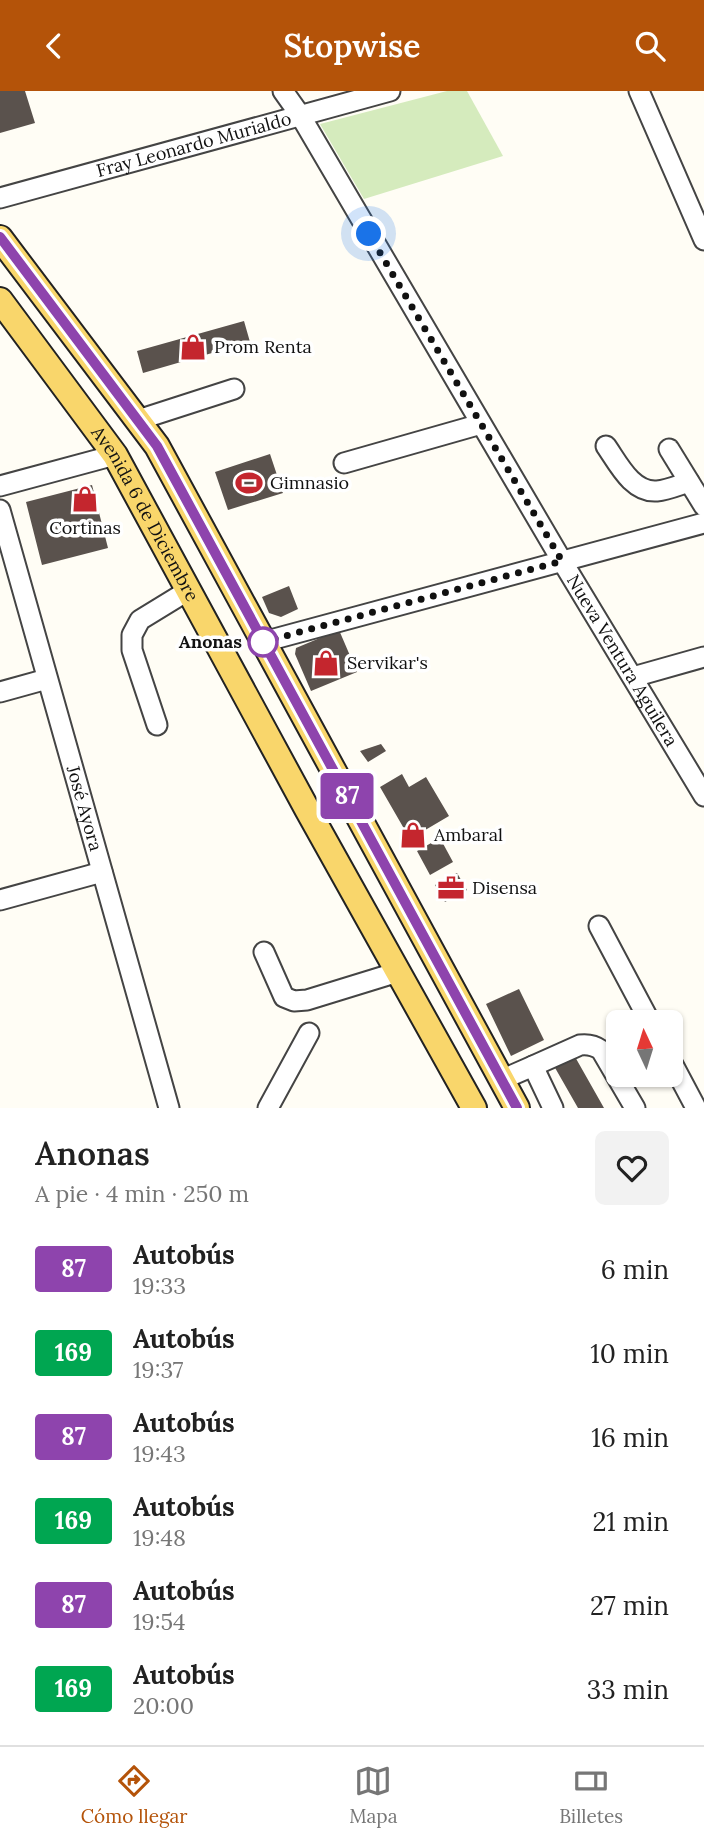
<!DOCTYPE html>
<html lang="es">
<head>
<meta charset="utf-8">
<style>
  :root { --surface:#fff; --page:#f2f2f2; --text:#222; --muted:#767676; --line:#e0e0e0; --accent:#b45309 }
  body { margin:0; font-family:Lora,serif; background:var(--page); color:var(--text); height:100vh; display:flex; flex-direction:column; font-size:26px; white-space:nowrap }
  * { box-sizing:border-box; margin:0 }
  p { font-size:23px; color:var(--muted) }
  .icon { flex:none; width:38px; height:38px; fill:none; stroke:currentColor; stroke-width:2; stroke-linecap:round; stroke-linejoin:round }
  .map { position:relative; height:1017px; overflow:hidden }
  .side { display:flex; flex-direction:column; background:var(--surface); flex:1 }
  .side>* { flex:none }
  .badge { padding:0 14px; border-radius:5px; font-size:24px; line-height:46px }
  .needle { width:46px; rotate:356deg }
  .tools { position:absolute; left:606px; top:919px; display:grid; gap:14px }
  .tools a { display:grid; place-items:center; width:77px; height:77px; border-radius:10px; background:var(--surface); box-shadow:0 2px 5px #0004; font-size:35px }
  .you { position:absolute; width:35px; height:35px; margin:-18px; border:5px solid #fff; border-radius:50%; background:#1a73e8; box-shadow:0 0 0 10px #1a73e833 }
  .map>.badge { position:absolute; translate:-50% -50%; box-shadow:0 0 0 4px #fff }
  .round { display:grid; place-items:center; flex:none; width:74px; height:74px; border-radius:10px; background:var(--page) }
  .summary { display:flex; align-items:center; justify-content:space-between; height:119px; padding:0 35px }
  h1 { font-size:33px; font-weight:600; line-height:52px }
  ul { padding:0; list-style:none }
  li { display:flex; align-items:center; gap:21px; height:84px; padding:0 35px }
  li div { flex:1 }
  li b { display:block; font-size:26px }
  li em { font-style:normal }
  li .badge { min-width:77px; font-weight:700; text-align:center }
  header { display:flex; justify-content:space-between; align-items:center; height:91px; padding:0 35px; background:var(--accent); color:#fff; font-size:32px; font-weight:600 }
  .menu { display:flex; justify-content:space-around; align-items:center; height:98px; border-top:2px solid var(--line); background:var(--surface); font-size:19px; color:var(--muted) }
  .menu a { display:grid; justify-items:center; gap:4px }
  .menu .current { color:var(--accent) }
  .map>svg:first-child { display:block }
  .green { fill:#d5ebbd }
  .building { fill:#5a524d }
  .lines { fill:none; stroke-linecap:round; stroke-linejoin:round }
  .minor-casing { stroke:#444; stroke-width:23 }
  .major-casing { stroke:#222; stroke-width:28 }
  .minor { stroke:#fff; stroke-width:19 }
  .major { stroke:#f9d66b; stroke-width:24 }
  .line-casing { stroke:#fff; stroke-width:16 }
  .line { stroke:#8e44ad; stroke-width:10 }
  .walk { stroke:#111; stroke-width:7; stroke-dasharray:0 12.6 }
  .stop-dot { fill:#fff; stroke:#8e44ad; stroke-width:3.5 }
  .labels { text-anchor:middle; stroke-width:7; stroke-linejoin:round; paint-order:stroke }
  .street-label { font-size:18px; fill:#111; stroke:#fff }
  .poi-label { font-size:18px; fill:#111; stroke:#fff; text-anchor:start }
  .stop-label { font-size:18px; font-weight:bold; fill:#111; stroke:#fff; text-anchor:end }
</style>
</head>
<body>
<header><svg class="icon" aria-label="back" viewBox="0 0 24 24"><path d="M15 5l-7 7 7 7"/></svg>Stopwise<svg class="icon" aria-label="search" viewBox="0 0 24 24"><circle cx="10" cy="10" r="6"/><path d="M15 15l6 6"/></svg></header>
<div class="map">
<svg width="704" height="1017" viewBox="0 0 704 1017">
  <rect width="100%" height="100%" fill="#fffdf5"/>
  <!-- green -->
  <path class="green" d="M447 0H467L503 65 364 108 320 33Z"/>
  <!-- building -->
  <path class="building" d="M0 0H25L35 32 0 42Z
    M244 230 250 251 143 282 137 260Z
    M270 363 283 402 228 419 215 381Z
    M92 394 108 457 42 474 26 411Z
    M289 495 298 518 281 526 269 522 262 506Z
    M339 539 357 581 311 600 295 563 296 557Z
    M381 653 386 660 368 671 360 660Z
    M402 683 409 696 426 686 449 725 410 748 380 696Z
    M440 747 453 771 430 784 417 760Z
    M457 782 467 799 445 811 435 794Z
    M519 898 544 949 511 965 486 913Z
    M574 964 604 1017H578L554 975Z"/>
  <g class="lines">
    <!-- minor casing -->
    <g class="minor-casing">
      <g id="minor">
        <path id="s1" d="M283 0 300 24 562 470 704 705"/>
        <path d="M639 0 704 149"/>
        <path id="s2" d="M0 107 390 0"/>
        <path d="M138 329 234 298"/>
        <path d="M606 355C618 372 632 402 657 400 668 399 679 394 689 391"/>
        <path d="M669 358 704 415"/>
        <path d="M344 372 481 333"/>
        <path d="M0 395 115 364"/>
        <path id="s3" d="M0 419 169 1017"/>
        <path d="M263 551 704 432"/>
        <path d="M633 586 704 566"/>
        <path d="M0 601 47 588"/>
        <path d="M157 634 132 559V544L140 529 189 499"/>
        <path d="M0 809 102 781"/>
        <path d="M599 835 650 931"/>
        <path d="M264 861 284 906 294 910 307 909 398 881"/>
        <path d="M670 968 696 1017"/>
        <path d="M533 975 580 954C588 953 594 954 601 959L635 1017"/>
        <path d="M501 989 533 975 553 1017"/>
        <path d="M268 1017 309 942"/>
      </g>
    </g>
    <!-- major casing -->
    <g class="major-casing">
      <g id="major">
        <path d="M0 147 157 355 517 1017"/>
        <path id="s4" d="M0 209 115 364 307 718 474 1017"/>
      </g>
    </g>
    <!-- minor -->
    <use href="#minor" class="minor"/>
    <!-- major -->
    <use href="#major" class="major"/>
  </g>
  <g class="lines">
    <!-- line casing -->
    <g class="line-casing">
      <path id="line" d="M0 146 157 355 517 1017"/>
    </g>
    <!-- line -->
    <use href="#line" class="line"/>
    <!-- walk -->
    <path class="walk" d="M263 551 562 470 369 143"/>
  </g>
  <!-- icons -->
  <defs>
    <g id="shop-bare" transform="scale(2.1)"><path d="M-5-2.5h2.3a2.7 3.5 0 0 1 5.4 0H5L5.5 6h-11ZM-1.5-2.5h3a1.5 2.3 0 0 0-3 0Z" fill="#c4262e" stroke="#fff" stroke-width="2.5" paint-order="stroke"/></g>
    <g id="stadium-bare" transform="scale(2.1)"><path d="M0-5a6.5 5 0 1 0 0 10a6.5 5 0 1 0 0-10ZM-3.5-1.8h7v3.6h-7Z" fill="#c4262e" stroke="#fff" stroke-width="2.5" paint-order="stroke"/></g>
    <g id="office-bare" transform="scale(2.1)"><path d="M-6-3h4V-5.5h4V-3h4V5H-6ZM-1-4.5V-3h2v-1.5ZM-6 0V1H6V0Z" fill="#c4262e" stroke="#fff" stroke-width="2.5" paint-order="stroke"/></g>
  </defs>
  <g fill-rule="evenodd">
    <use href="#shop-bare" x="193" y="256"/>
    <use href="#stadium-bare" x="249" y="392"/>
    <use href="#shop-bare" x="85" y="408"/>
    <use href="#shop-bare" x="326" y="572"/>
    <use href="#shop-bare" x="413" y="744"/>
    <use href="#office-bare" x="451" y="797"/>
  </g>
  <!-- markers -->
  <circle class="stop-dot" cx="263" cy="551" r="14"/>
  <g class="labels">
    <!-- street labels -->
    <g class="street-label">
      <text dy="6" stroke="none"><textPath href="#s2" startOffset="201">Fray Leonardo Murialdo</textPath></text>
      <text dy="6" stroke="none"><textPath href="#s4" startOffset="259">Avenida 6 de Diciembre</textPath></text>
      <text dy="6" stroke="none"><textPath href="#s1" startOffset="663">Nueva Ventura Aguilera</textPath></text>
      <text dy="6" stroke="none"><textPath href="#s3" startOffset="310">José Ayora</textPath></text>
    </g>
    <!-- poi labels -->
    <g class="poi-label">
      <text x="214" y="262">Prom Renta</text>
      <text x="270" y="398">Gimnasio</text>
      <text x="85" y="443" text-anchor="middle">Cortinas</text>
      <text x="347" y="578">Servikar's</text>
      <text x="434" y="750">Ambaral</text>
      <text x="472" y="803">Disensa</text>
    </g>
    <!-- stop labels -->
    <g class="stop-label">
      <text x="242" y="557">Anonas</text>
    </g>
  </g>
</svg>
<div class="tools">
<a><svg class="needle" viewBox="-14 -14 28 28"><path d="M0-13l5 13h-10z" fill="#e53935"/><path d="M0 13l5-13h-10z" fill="#767676"/></svg></a>
</div>
<div class="you" style="left:369px;top:143px"></div>
<b class="badge" style="left:347px;top:705px;background:#8e44ad;color:#fff">87</b>
</div>
<section class="side">
<div class="summary"><div><h1>Anonas</h1><p>A pie · 4 min · 250 m</p></div><a class="round"><svg class="icon" aria-label="heart" viewBox="0 0 24 24"><path d="M12 20l-8-8c-3-5 5-10 8-4 3-6 11-1 8 4z"/></svg></a></div>
<ul>
<li><span class="badge" style="background:#8e44ad;color:#fff">87</span><div><b>Autobús</b><p>19:33</p></div><em>6 min</em></li>
<li><span class="badge" style="background:#00a651;color:#fff">169</span><div><b>Autobús</b><p>19:37</p></div><em>10 min</em></li>
<li><span class="badge" style="background:#8e44ad;color:#fff">87</span><div><b>Autobús</b><p>19:43</p></div><em>16 min</em></li>
<li><span class="badge" style="background:#00a651;color:#fff">169</span><div><b>Autobús</b><p>19:48</p></div><em>21 min</em></li>
<li><span class="badge" style="background:#8e44ad;color:#fff">87</span><div><b>Autobús</b><p>19:54</p></div><em>27 min</em></li>
<li><span class="badge" style="background:#00a651;color:#fff">169</span><div><b>Autobús</b><p>20:00</p></div><em>33 min</em></li>
</ul>
</section>
<nav class="menu">
<a class="current"><svg class="icon" aria-label="directions" viewBox="0 0 24 24"><path d="M12 3l9 9-9 9-9-9zM9 14v-3h6M13 9l2 2-2 2"/></svg>Cómo llegar</a>
<a><svg class="icon" aria-label="map" viewBox="0 0 24 24"><path d="M3 6l6-2 6 2 6-2v14l-6 2-6-2-6 2zM9 4v14M15 6v14"/></svg>Mapa</a>
<a><svg class="icon" aria-label="tickets" viewBox="0 0 24 24"><path d="M3 7h18v10H3zM15 7v10"/></svg>Billetes</a>
</nav>
</body>
</html>
